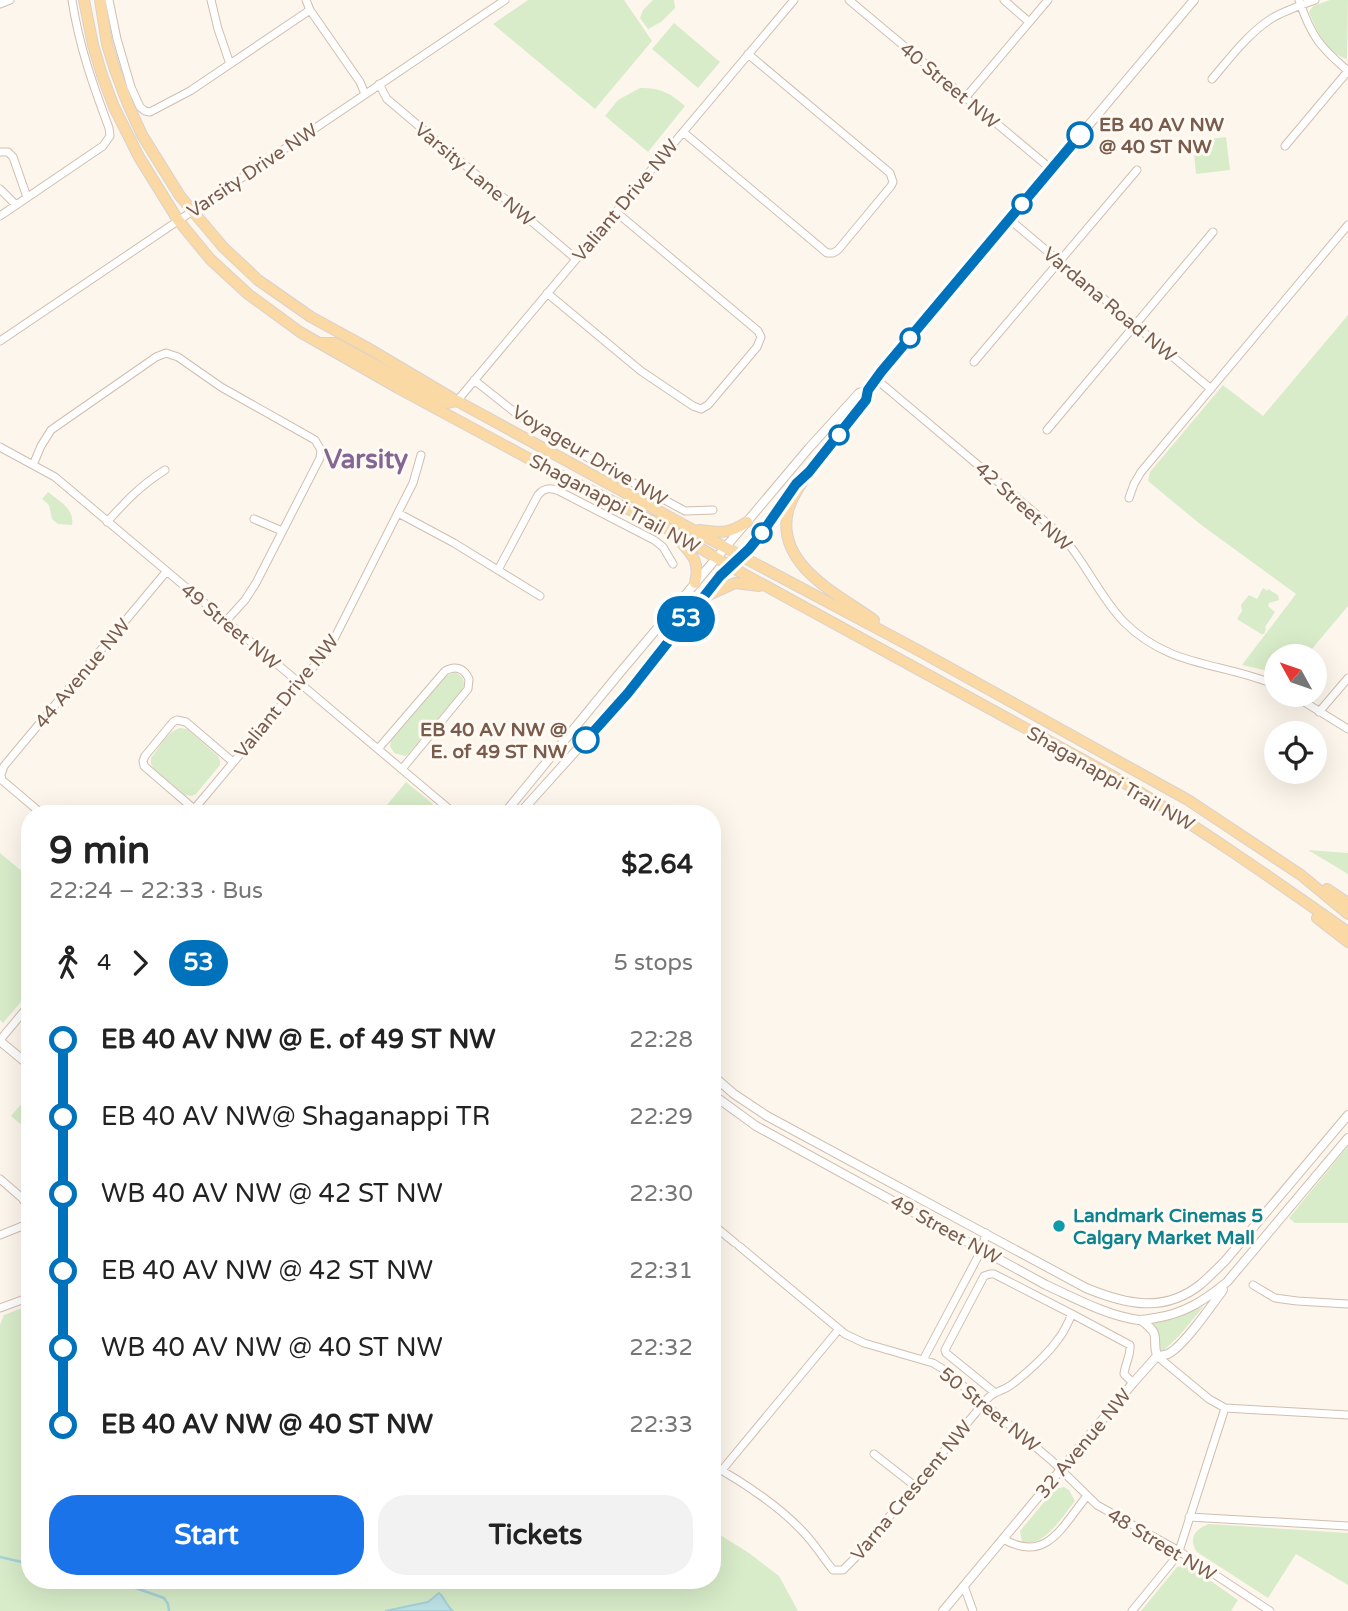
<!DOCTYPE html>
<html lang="en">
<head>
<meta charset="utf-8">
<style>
  :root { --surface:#fff; --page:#f2f2f2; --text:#222; --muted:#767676; --accent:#1a73e8 }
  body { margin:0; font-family:"Varela Round",sans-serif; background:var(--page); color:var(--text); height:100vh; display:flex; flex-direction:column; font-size:26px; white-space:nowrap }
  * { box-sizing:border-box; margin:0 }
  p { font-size:23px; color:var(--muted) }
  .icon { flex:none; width:38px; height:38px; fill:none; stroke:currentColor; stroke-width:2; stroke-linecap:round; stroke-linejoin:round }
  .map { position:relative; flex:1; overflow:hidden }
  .details { position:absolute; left:21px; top:805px; width:700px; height:784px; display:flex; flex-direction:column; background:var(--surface); border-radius:28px; box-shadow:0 7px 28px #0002 }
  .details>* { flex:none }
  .badge { padding:0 14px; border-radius:23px; font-size:24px; line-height:46px }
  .needle { width:46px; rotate:310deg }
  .tools { position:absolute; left:1264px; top:644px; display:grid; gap:14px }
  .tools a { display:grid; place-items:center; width:63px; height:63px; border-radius:50%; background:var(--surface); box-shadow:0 7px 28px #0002; font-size:35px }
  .map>.badge { position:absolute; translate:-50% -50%; box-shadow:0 0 0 4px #fff }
  .legs { display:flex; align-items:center; gap:10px; height:77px; padding:0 28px; font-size:23px }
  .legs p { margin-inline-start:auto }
  .headline { display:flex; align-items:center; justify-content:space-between; height:119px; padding:0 28px }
  h1 { font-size:38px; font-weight:700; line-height:52px }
  .primary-button { display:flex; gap:14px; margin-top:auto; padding:14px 28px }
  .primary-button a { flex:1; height:80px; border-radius:28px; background:var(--accent); color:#fff; font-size:28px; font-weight:700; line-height:80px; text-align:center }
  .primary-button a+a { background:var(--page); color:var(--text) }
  ul { padding:0 28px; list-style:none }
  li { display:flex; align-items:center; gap:24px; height:77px; font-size:26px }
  li i { display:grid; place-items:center; width:10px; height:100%; margin:0 9px; background:currentColor }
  li i::after { content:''; width:18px; height:18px; margin:-9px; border:5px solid; border-radius:50%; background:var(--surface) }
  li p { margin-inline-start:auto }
  li:first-child i { background:linear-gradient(#0000 50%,currentColor 0) }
  li:last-child i { background:linear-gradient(currentColor 50%,#0000 0) }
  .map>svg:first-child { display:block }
  .green { fill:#d8ecc9 }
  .water { fill:#bfe3e8; stroke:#a5d3da; stroke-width:2 }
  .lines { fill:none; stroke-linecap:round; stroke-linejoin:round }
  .stream { stroke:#a5d3da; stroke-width:2.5 }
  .minor-casing { stroke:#d1beb0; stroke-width:9 }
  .tertiary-casing { stroke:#d1beb0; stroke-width:10 }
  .primary-casing { stroke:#dad1cd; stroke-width:12 }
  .minor { stroke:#fff; stroke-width:7 }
  .tertiary { stroke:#fff; stroke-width:8 }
  .primary { stroke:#fbd9a5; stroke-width:10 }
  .line-1-casing { stroke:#fff; stroke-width:16 }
  .line-1 { stroke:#0072bc; stroke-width:10 }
  .stop-1-dot { fill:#fff; stroke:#0072bc; stroke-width:3.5 }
  .culture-dot { fill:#0f9aa8; stroke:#fffaf3; stroke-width:2.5 }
  .labels { text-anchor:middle; stroke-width:6; stroke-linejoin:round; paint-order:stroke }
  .street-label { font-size:19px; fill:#7a5c4d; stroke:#fffaf3 }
  .stop-label { font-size:19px; font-weight:bold; fill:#7a5c4d; stroke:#fffaf3; text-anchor:start }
  .culture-label { font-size:19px; font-weight:bold; fill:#0d838f; stroke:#fffaf3; text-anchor:start }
  .district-label { font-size:26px; font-weight:bold; fill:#846695; stroke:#fffaf3 }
</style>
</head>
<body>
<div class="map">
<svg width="1348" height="1611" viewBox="0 0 1348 1611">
  <rect width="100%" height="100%" fill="#fdf6ec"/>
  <!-- green -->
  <path class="green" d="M528 0H624L652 41 595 109 493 24Z
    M653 0H674L675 8 661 22 648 29 640 18 643 10Z
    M1330 0H1348L1347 59C1327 54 1316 30 1309 12L1313 6Z
    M674 23 720 62 698 88 652 49Z
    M640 88C661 88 670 93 685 106L648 152 605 116 618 100Z
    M1226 137 1230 170 1196 174 1193 141Z
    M1348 315V606L1306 656H1276V676L1264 670 1242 665 1296 594 1200 524 1148 481 1150 472 1223 385 1263 416Z
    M48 492C59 501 75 509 72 525L58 524 52 519 49 505 42 499Z
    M1263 588 1267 591 1268 589 1278 595 1279 600 1269 603 1268 606 1275 612 1265 627 1266 629 1264 634H1261L1237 619 1242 611 1241 605 1249 595 1257 599Z
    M454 672C462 675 466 680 463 689L408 754 405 756 394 753 390 746 391 741 446 676Z
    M181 728 187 729 218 756 220 761V765L196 794 192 796 185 795 154 769 151 764V758C159 748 168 730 181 728Z
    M406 782 433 804 425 814H385L382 811Z
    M1308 850 1348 853V874Z
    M0 853 30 878V991L3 1023 0 1020Z
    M30 1094V1132L11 1116Z
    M1348 1146V1223H1295L1289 1218Z
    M30 1305V1580H712V1530L749 1553 779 1576 798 1611H453L447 1608 442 1596 436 1595 428 1602 385 1611H0V1325L4 1315Z
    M1204 1306 1179 1336 1162 1352 1159 1349 1158 1335 1153 1323 1175 1319Z
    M1064 1487 1069 1490 1075 1501C1062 1517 1044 1548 1022 1542L1020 1531 1055 1489Z
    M1209 1524 1348 1533V1585L1296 1554 1268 1598 1197 1552C1188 1538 1195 1529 1209 1524Z
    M1188 1565 1238 1600 1231 1611H1141L1177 1567Z"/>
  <!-- water -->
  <path class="water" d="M439 1593C445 1598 446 1606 453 1611H385L428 1602Z"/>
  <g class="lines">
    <!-- stream -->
    <path class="stream" d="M0 1557 30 1564
      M113 1580 164 1598 168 1604 169 1611"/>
    <!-- minor casing -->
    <g class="minor-casing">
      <path id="minor" d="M109 0 117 39 131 87 140 107 145 111 150 112 190 91 310 10
        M211 0 218 29 230 64
        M306 0 310 10 360 82 365 94
        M849 0 1051 169
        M1004 0 1029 22
        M1299 0C1311 36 1320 47 1348 71
        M0 4 10 0
        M1212 79C1231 57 1249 32 1274 17 1287 10 1301 5 1315 0
        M379 84 387 99 576 259
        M966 97 1048 0
        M683 132 827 253H833L838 250 891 186 893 182 890 173 748 54
        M1285 146 1348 71
        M0 152H8L13 157 27 197
        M0 189 16 205
        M0 216 103 146 110 136 109 128C93 85 79 46 72 0
        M1009 219 1211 389
        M547 293 641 371 693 406 701 409 708 405 757 347 761 337 758 331 616 212
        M0 341 505 0
        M974 362 1137 170
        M876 379 1061 535C1085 561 1099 596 1124 622 1170 668 1221 662 1276 685
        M474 380 522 418 595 462 685 511 713 510
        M457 401 794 0
        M1047 430 1213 232
        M0 447 55 477 455 814
        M33 465 41 446 51 430 156 357 166 353 178 357 221 387 315 440 321 450 320 458 256 583 245 600 226 621
        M1129 498 1134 484 1141 472 1348 225
        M398 513 454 543 540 596
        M254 519 282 531
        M107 522C127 500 140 486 165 470
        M498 570 538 495C544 488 550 487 559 491L654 540 663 547 673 564
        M1293 695 1348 729
        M1319 712 1348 678
        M378 749 445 671C455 665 464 668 469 679L468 689 402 769
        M194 809 144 766 143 761 145 756 173 722 177 720 186 722 233 762
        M42 814 2 780 1 775 4 766 166 572
        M190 814 330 647 413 483 421 455
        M0 1040 30 1004
        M0 1179 22 1198 30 1210
        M712 1224 735 1243
        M0 1235 25 1225 30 1216
        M739 1246 845 1334 864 1343 933 1363 943 1369 1051 1460 1097 1505 1179 1551 1270 1611
        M1253 1285 1275 1298 1297 1301 1348 1304
        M0 1308 30 1297
        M1157 1356 1209 1399 1225 1408 1348 1415
        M923 1360 982 1249 986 1233
        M994 1392 946 1353 945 1350 984 1276 990 1274H994L1072 1314
        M874 1454 915 1486
        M712 1465C743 1482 782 1508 806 1535 816 1546 824 1559 833 1570H843L854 1559 988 1398C995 1391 1003 1391 1011 1385 1026 1374 1049 1353 1059 1338 1065 1331 1068 1322 1072 1314L1130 1345C1131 1355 1125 1364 1124 1374L1133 1383
        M722 1470 839 1329
        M1189 1517 1348 1526
        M1003 1539C1047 1564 1062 1526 1087 1496
        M964 1586 973 1611
        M1132 1611 1173 1561 1179 1551 1225 1408"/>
    </g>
    <!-- tertiary casing -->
    <g class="tertiary-casing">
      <path id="tertiary" d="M504 814 618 675 809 448 859 393 868 390
        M519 814 628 693 724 572 749 549 771 521 796 484 809 472 866 400 868 390 881 372 1194 0
        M0 1041 30 1066
        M712 1075 734 1094 767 1116 1086 1288C1125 1304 1164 1314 1201 1284 1209 1277 1217 1269 1225 1261L1348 1115
        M712 1094 756 1126 1046 1285C1075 1298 1107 1316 1139 1320 1144 1320 1150 1319 1155 1318 1184 1314 1205 1300 1227 1282L1348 1138
        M1141 1320C1163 1337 1151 1335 1157 1356
        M943 1611 1133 1383 1157 1356C1160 1356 1165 1355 1168 1354 1184 1346 1211 1306 1223 1290"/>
    </g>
    <!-- primary casing -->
    <g class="primary-casing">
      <path id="primary" d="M84 0 93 45 102 75 114 107 139 157 178 220 210 259 248 294 300 332 398 388 548 469 670 530 742 573 1111 775C1193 823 1270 877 1348 932
        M100 0 107 44 115 70 127 102 142 135 180 196 223 247 258 280 311 317 366 347 457 401 741 556 914 648 1188 800 1301 875 1348 914
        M321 343H335L437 399 448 403 457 401
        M809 472C801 484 792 496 788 511 775 565 838 594 874 620
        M699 530C721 533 728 534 747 522
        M679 540C693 555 700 562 695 583
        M702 598 735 583 759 586
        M1327 889 1348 903
        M1317 918 1348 942"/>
    </g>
    <!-- minor -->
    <use href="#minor" class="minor"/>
    <!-- tertiary -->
    <use href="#tertiary" class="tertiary"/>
    <!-- primary -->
    <use href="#primary" class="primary"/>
  </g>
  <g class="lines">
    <!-- line-1 casing -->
    <g class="line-1-casing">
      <path id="line-1" d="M586 740 628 693 720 576 749 549 762 533 796 484 809 472 866 400 868 390 881 372 1080 135"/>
    </g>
    <!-- line-1 -->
    <use href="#line-1" class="line-1"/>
  </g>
  <!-- markers -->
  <g class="stop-1-dot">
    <circle cx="1080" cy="135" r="12"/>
    <circle cx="1022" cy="204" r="9"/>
    <circle cx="910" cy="338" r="9"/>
    <circle cx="839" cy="435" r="9"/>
    <circle cx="762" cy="533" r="9"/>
    <circle cx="586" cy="740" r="12"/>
  </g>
  <circle class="culture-dot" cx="1059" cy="1226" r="7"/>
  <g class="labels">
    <!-- street labels -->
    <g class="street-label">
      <text transform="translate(950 85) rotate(40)" y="7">40 Street NW</text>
      <text transform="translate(252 170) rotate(-34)" y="7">Varsity Drive NW</text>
      <text transform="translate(475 174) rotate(40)" y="7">Varsity Lane NW</text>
      <text transform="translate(625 200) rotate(-50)" y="7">Valiant Drive NW</text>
      <text transform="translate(1110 304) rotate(40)" y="7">Vardana Road NW</text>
      <text transform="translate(590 455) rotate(31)" y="7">Voyageur Drive NW</text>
      <text transform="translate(615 503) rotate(28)" y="7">Shaganappi Trail NW</text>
      <text transform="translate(1024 506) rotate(42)" y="7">42 Street NW</text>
      <text transform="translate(231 626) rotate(40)" y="7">49 Street NW</text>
      <text transform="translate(82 673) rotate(-50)" y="7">44 Avenue NW</text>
      <text transform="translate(286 696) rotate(-51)" y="7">Valiant Drive NW</text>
      <text transform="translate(1111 778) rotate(30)" y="7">Shaganappi Trail NW</text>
      <text transform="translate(946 1229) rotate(29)" y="7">49 Street NW</text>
      <text transform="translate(990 1409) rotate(39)" y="7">50 Street NW</text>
      <text transform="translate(1083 1443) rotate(-50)" y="7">32 Avenue NW</text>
      <text transform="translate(911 1490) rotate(-50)" y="7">Varna Crescent NW</text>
      <text transform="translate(1162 1544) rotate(31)" y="7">48 Street NW</text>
    </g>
    <!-- stop labels -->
    <g class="stop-label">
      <text x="1099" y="131">EB 40 AV NW<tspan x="1099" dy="22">@ 40 ST NW</tspan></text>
      <text x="567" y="736" text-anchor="end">EB 40 AV NW @<tspan x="567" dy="22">E. of 49 ST NW</tspan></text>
    </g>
    <!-- culture labels -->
    <g class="culture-label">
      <text x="1073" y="1222">Landmark Cinemas 5<tspan x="1073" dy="22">Calgary Market Mall</tspan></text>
    </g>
    <!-- district labels -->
    <g class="district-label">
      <text x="366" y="468">Varsity</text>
    </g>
  </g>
</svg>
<div class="tools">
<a><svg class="needle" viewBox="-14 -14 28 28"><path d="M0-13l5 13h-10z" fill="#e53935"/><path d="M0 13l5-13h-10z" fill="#767676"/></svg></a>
<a><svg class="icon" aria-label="locate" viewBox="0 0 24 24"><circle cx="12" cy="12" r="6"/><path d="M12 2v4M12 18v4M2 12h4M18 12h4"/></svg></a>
</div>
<b class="badge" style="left:686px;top:619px;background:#0072bc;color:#fff">53</b>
<section class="details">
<div class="headline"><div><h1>9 min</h1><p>22:24 – 22:33 · Bus</p></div><b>$2.64</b></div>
<div class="legs"><svg class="icon" aria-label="walk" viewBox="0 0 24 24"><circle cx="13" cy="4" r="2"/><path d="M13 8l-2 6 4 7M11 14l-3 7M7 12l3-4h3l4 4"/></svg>4<svg class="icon" aria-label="forward" viewBox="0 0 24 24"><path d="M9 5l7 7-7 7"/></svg><b class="badge" style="background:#0072bc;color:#fff">53</b><p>5 stops</p></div>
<ul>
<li><i style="color:#0072bc"></i><b>EB 40 AV NW @ E. of 49 ST NW</b><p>22:28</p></li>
<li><i style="color:#0072bc"></i><span>EB 40 AV NW@ Shaganappi TR</span><p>22:29</p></li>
<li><i style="color:#0072bc"></i><span>WB 40 AV NW @ 42 ST NW</span><p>22:30</p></li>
<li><i style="color:#0072bc"></i><span>EB 40 AV NW @ 42 ST NW</span><p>22:31</p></li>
<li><i style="color:#0072bc"></i><span>WB 40 AV NW @ 40 ST NW</span><p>22:32</p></li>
<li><i style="color:#0072bc"></i><b>EB 40 AV NW @ 40 ST NW</b><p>22:33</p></li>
</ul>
<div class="primary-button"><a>Start</a><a>Tickets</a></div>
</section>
</div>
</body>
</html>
